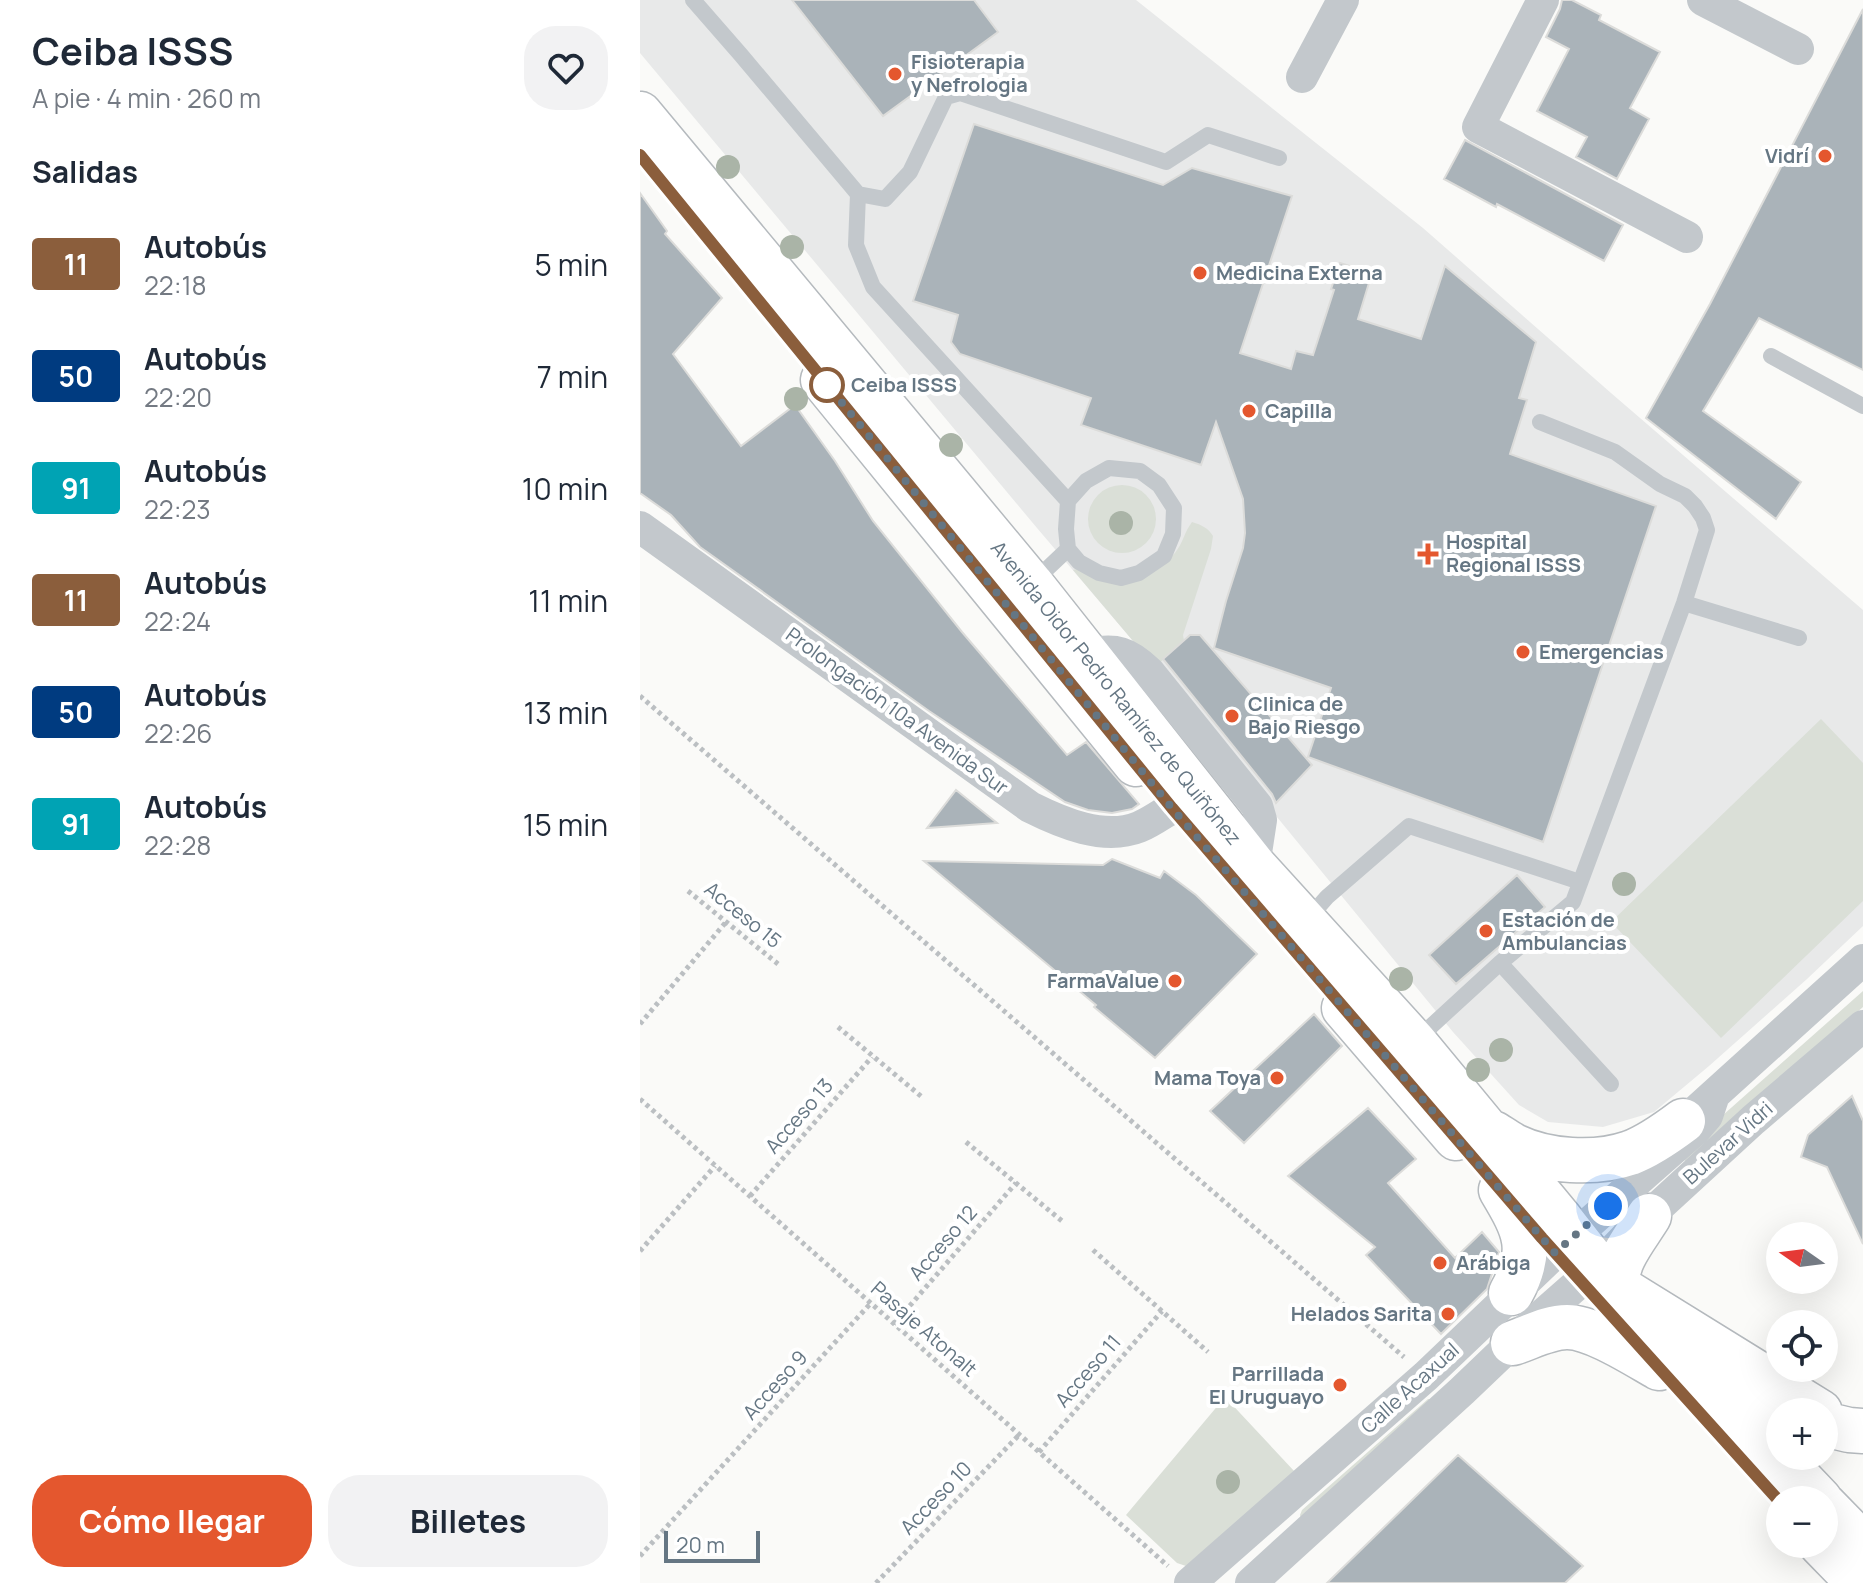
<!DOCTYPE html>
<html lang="es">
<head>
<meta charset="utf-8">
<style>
  :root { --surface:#fff; --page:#f2f2f3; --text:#1f2937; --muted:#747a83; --accent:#e4572e }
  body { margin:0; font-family:Manrope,sans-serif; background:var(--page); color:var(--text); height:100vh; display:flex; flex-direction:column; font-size:30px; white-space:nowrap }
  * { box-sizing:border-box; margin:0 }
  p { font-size:26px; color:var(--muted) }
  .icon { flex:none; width:44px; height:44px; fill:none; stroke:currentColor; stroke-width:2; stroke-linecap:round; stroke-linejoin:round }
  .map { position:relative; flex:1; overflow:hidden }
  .details { display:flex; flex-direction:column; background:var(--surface); width:640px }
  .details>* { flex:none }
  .badge { padding:0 16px; border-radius:6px; font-size:28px; line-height:52px }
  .needle { width:52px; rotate:284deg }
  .fabs { position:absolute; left:1126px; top:1222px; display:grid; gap:16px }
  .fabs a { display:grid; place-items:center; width:72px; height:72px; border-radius:50%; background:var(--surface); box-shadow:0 8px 32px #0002; font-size:40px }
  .scale { position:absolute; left:24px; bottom:20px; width:96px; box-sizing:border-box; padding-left:8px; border:4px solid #657683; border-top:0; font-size:22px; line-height:28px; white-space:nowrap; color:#657683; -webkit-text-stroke:6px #fff; paint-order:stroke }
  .you { position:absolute; width:40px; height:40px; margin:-20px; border:6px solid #fff; border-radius:50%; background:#1a73e8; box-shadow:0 0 0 12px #1a73e833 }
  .map>.badge { position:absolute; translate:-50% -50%; box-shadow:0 0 0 4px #fff }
  h2 { padding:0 32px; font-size:30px; line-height:72px }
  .round { display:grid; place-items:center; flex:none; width:84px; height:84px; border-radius:32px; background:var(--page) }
  .headline { display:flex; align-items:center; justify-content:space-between; height:136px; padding:0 32px }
  h1 { font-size:38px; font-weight:700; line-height:60px }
  .button { display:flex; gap:16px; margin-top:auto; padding:16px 32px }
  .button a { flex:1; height:92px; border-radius:32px; background:var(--accent); color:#fff; font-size:32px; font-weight:700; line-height:92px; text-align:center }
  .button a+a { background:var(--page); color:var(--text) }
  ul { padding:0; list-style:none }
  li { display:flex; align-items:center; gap:24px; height:112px; padding:0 32px }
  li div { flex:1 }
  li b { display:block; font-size:30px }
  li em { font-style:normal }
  li .badge { min-width:88px; font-weight:700; text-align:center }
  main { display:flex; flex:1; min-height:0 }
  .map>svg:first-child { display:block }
  .built { fill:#e8e9e9 }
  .green { fill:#dadfd7 }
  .building { fill:#aab3b9; stroke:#dcdcda; stroke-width:2 }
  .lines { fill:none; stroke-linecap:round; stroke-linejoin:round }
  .primary-casing { stroke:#b5babe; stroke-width:47 }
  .highway-casing { stroke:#b4b9bd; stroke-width:47 }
  .path { stroke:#bbbfc2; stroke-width:5; stroke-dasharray:4 4; stroke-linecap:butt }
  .lane { stroke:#c3c8cc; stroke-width:16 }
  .street { stroke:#c3c8cc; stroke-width:32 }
  .primary { stroke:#fff; stroke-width:44 }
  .highway { stroke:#fff; stroke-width:44 }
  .tree { fill:#aab4a7 }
  .line-casing { stroke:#fff; stroke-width:18 }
  .line { stroke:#8b5e3c; stroke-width:12 }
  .walk { stroke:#657683; stroke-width:8; stroke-dasharray:0 14.4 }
  .poi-dot { fill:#e4572e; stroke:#fff; stroke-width:3 }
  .stop-dot { fill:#fff; stroke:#8b5e3c; stroke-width:4 }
  .labels { text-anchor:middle; stroke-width:8; stroke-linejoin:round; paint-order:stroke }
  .poi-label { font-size:20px; font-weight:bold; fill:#657683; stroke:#fff; text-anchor:start }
  .stop-label { font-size:20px; font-weight:bold; fill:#657683; stroke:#fff; text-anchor:start }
  .street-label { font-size:20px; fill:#657683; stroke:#fff }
</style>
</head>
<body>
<main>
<section class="details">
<div class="headline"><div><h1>Ceiba ISSS</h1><p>A pie · 4 min · 260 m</p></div><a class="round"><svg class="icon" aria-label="heart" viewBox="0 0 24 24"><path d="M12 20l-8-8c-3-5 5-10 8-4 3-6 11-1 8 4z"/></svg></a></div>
<h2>Salidas</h2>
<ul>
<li><span class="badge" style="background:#8b5e3c;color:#fff">11</span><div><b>Autobús</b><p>22:18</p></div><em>5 min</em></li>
<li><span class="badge" style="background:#003b80;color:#fff">50</span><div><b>Autobús</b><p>22:20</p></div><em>7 min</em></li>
<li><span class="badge" style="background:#00a3b4;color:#fff">91</span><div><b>Autobús</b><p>22:23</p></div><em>10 min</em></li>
<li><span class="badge" style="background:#8b5e3c;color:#fff">11</span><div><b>Autobús</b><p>22:24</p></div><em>11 min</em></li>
<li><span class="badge" style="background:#003b80;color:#fff">50</span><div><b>Autobús</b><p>22:26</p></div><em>13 min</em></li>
<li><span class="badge" style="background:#00a3b4;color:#fff">91</span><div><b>Autobús</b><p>22:28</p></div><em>15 min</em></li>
</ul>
<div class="button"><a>Cómo llegar</a><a>Billetes</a></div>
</section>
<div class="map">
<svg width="1223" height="1583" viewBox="0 0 1223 1583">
  <rect width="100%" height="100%" fill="#fafaf8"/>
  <!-- built -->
  <path class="built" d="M0 0H496L783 228 971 393 1223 610V926L1167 979 1069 1066 1014 1112 963 1127 908 1122 879 1105 813 1032 488 635 397 528 0 53Z"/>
  <!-- green -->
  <path class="green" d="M448 519a34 34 0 1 1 68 0a34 34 0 1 1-68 0Z
    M552 522C562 525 568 528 573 536L571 549 543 635 544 641 515 667 433 570 441 568 462 581C482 575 527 568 537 550 544 540 544 533 552 522Z
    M1181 719 1223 763V901L1081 1038 971 922Z
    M1223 991V1007L1046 1162 1039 1154Z
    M585 1397 655 1472 546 1566 537 1563 486 1515Z
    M788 1399H792L661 1519 660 1515 662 1510Z"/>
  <!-- building -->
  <path class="building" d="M152 0H334L358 32 243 116Z
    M922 0H932L961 15 959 20 1020 52 990 108 1009 119 977 179 936 157 947 137 897 111 929 49 906 37 920 9Z
    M1223 9V370L1119 318 1063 411 1161 482 1136 519 1006 418 1070 304Z
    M334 124 523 185 552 168 652 196 600 353 651 369 656 351 673 355 694 290 691 289 700 263 732 273 718 319 781 339 805 266 896 342 879 398 887 400 870 454 1016 506 903 842 668 757 691 688 574 648 586 601 603 548 605 533 603 499 576 422 561 465 441 425 451 398 320 354 311 342 318 315 273 301Z
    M825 140 983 225 964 261 857 204 856 207 804 179Z
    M0 193 27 231 25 234 82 298 33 354 101 446 155 405 195 461 233 521 322 632 427 755 446 742 499 804 492 809 472 813 448 810 425 802 289 711 60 547 31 515 0 493Z
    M550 635H560L672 765 636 803 632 794 523 659Z
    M316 790 357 823 287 828Z
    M472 859 520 878 524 871 556 895 617 954 515 1058 454 1007 456 1005 284 861 463 865Z
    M877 875 905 907 816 984 789 955Z
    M674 1014 702 1046 604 1143 570 1111Z
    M1212 1096 1223 1121V1244L1187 1167 1161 1157 1168 1135Z
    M728 1108 776 1159 748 1183 815 1258 842 1232 859 1252 847 1289 801 1334 726 1255 735 1247 648 1176Z
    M818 1455 943 1566 925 1583H687Z"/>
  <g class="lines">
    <!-- primary casing -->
    <g class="primary-casing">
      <path id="primary" d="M0 114 391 584 614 866 774 1042 921 1220 957 1266 1180 1500
        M183 380 496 764
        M704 1008 816 1138
        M853 1133C860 1137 867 1142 874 1146 907 1162 955 1165 990 1153 1009 1146 1027 1133 1043 1121
        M861 1190C885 1230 895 1250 871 1293
        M978 1287C973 1263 997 1236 1009 1216
        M873 1343C891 1337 909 1327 927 1327 953 1327 996 1355 1019 1368
        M1184 1505 1223 1545
        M1181 1544 1219 1583"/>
    </g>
    <!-- highway casing -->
    <g class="highway-casing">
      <path id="highway" d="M978 1287 1180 1412
        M1085 1401 1140 1414
        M1184 1424 1209 1430 1223 1431"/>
    </g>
    <!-- path -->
    <path class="path" d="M0 696 764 1357
      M48 891 138 964
      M0 1024 86 922
      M198 1027 282 1097
      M0 1099 528 1566
      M326 1142 422 1221
      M110 1196 232 1057
      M453 1250 568 1352
      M0 1251 75 1166
      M254 1324 376 1183
      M399 1452 522 1311
      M0 1556 230 1304
      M236 1583 379 1435"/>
    <!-- lane -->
    <path class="lane" d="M53 0 101 55 218 194 216 245 233 287 428 501
      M218 194 245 199 270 172 306 97 320 93 526 162 568 135 639 158
      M1131 356 1223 406
      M392 583 428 549 426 529 428 501 446 481 469 468 500 471 519 485 534 508 533 534 524 556 499 573 481 578 459 573 439 562 428 549
      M1044 603 1159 638
      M666 921 687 897 769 826 940 882
      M860 963 971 1084
      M775 1041 860 963 933 902 1044 603 1067 530 1063 518 1055 506 1045 496 1020 484 975 452 900 422"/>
    <!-- street -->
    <path class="street" d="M903 0 838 127 1047 237
      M1063 0 1158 49
      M662 77 703 0
      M0 527 390 807C422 823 464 841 499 827 511 822 522 814 532 808
      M448 654C476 648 488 652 509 672L617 806 621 820 614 866
      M1056 1111 1223 960
      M550 1583 786 1376 915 1253 1056 1129 1067 1116 1073 1098
      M611 1583 822 1391 892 1324 958 1266 990 1233 1113 1120 1223 1026"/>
    <!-- primary -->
    <use href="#primary" class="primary"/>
    <!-- highway -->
    <use href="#highway" class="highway"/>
  </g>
  <!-- trees -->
  <g class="tree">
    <circle cx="88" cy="167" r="12"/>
    <circle cx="152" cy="247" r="12"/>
    <circle cx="156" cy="399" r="12"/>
    <circle cx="311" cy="445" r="12"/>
    <circle cx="481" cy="523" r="12"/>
    <circle cx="984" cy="884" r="12"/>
    <circle cx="761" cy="979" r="12"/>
    <circle cx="861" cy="1050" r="12"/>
    <circle cx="838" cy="1070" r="12"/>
    <circle cx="588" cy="1482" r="12"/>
  </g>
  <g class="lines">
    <!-- line casing -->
    <g class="line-casing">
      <path id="line" d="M0 155 532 808 902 1238 1140 1502"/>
    </g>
    <!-- line -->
    <use href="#line" class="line"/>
    <!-- walk -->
    <path class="walk" d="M187 385 181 377 532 808 915 1253 968 1206"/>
  </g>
  <!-- markers -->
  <g class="poi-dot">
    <circle cx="255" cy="74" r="8"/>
    <circle cx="1185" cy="156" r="8"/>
    <circle cx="560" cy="273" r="8"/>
    <circle cx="609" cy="411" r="8"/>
    <path d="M784 542h8v8h8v8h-8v8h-8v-8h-8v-8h8z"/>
    <circle cx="883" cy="652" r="8"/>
    <circle cx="592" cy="716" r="8"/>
    <circle cx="846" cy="931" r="8"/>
    <circle cx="535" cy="981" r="8"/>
    <circle cx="637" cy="1078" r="8"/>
    <circle cx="800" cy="1263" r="8"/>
    <circle cx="808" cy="1314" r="8"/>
    <circle cx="700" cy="1385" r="8"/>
  </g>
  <circle class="stop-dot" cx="187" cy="385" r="16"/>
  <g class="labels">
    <!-- poi labels -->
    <g class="poi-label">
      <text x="271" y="69">Fisioterapia<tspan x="271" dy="23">y Nefrologia</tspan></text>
      <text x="1169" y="163" text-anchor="end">Vidrí</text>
      <text x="576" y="280">Medicina Externa</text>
      <text x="625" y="418">Capilla</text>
      <text x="806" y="549">Hospital<tspan x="806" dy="23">Regional ISSS</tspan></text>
      <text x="899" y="659">Emergencias</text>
      <text x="608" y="711">Clinica de<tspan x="608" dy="23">Bajo Riesgo</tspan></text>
      <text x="862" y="927">Estación de<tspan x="862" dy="23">Ambulancias</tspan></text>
      <text x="519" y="988" text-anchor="end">FarmaValue</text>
      <text x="621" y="1085" text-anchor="end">Mama Toya</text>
      <text x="816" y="1270">Arábiga</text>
      <text x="792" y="1321" text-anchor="end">Helados Sarita</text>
      <text x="684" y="1381" text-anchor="end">Parrillada<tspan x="684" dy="23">El Uruguayo</tspan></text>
    </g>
    <!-- stop labels -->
    <g class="stop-label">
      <text x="211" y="392">Ceiba ISSS</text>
    </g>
    <!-- street labels -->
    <g class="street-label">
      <text transform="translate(476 693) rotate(51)" y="7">Avenida Oidor Pedro Ramírez de Quiñónez</text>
      <text transform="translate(257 711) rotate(36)" y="7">Prolongación 10a Avenida Sur</text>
      <text transform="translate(103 915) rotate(39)" y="7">Acceso 15</text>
      <text transform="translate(159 1116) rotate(-49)" y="7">Acceso 13</text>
      <text transform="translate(1088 1143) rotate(-42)" y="7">Bulevar Vidri</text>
      <text transform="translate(303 1243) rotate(-49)" y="7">Acceso 12</text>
      <text transform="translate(284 1329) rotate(41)" y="7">Pasaje Atonalt</text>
      <text transform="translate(448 1371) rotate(-49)" y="7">Acceso 11</text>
      <text transform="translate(135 1385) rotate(-48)" y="7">Acceso 9</text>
      <text transform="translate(770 1388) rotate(-42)" y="7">Calle Acaxual</text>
      <text transform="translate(296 1498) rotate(-46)" y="7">Acceso 10</text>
    </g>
  </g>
</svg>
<div class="fabs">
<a><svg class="needle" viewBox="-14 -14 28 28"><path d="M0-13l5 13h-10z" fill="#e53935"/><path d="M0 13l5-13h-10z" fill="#747a83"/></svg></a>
<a><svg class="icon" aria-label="locate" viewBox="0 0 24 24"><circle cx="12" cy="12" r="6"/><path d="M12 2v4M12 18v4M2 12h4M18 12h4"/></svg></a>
<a>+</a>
<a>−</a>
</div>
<div class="scale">20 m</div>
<div class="you" style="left:968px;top:1206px"></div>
</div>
</main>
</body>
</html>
